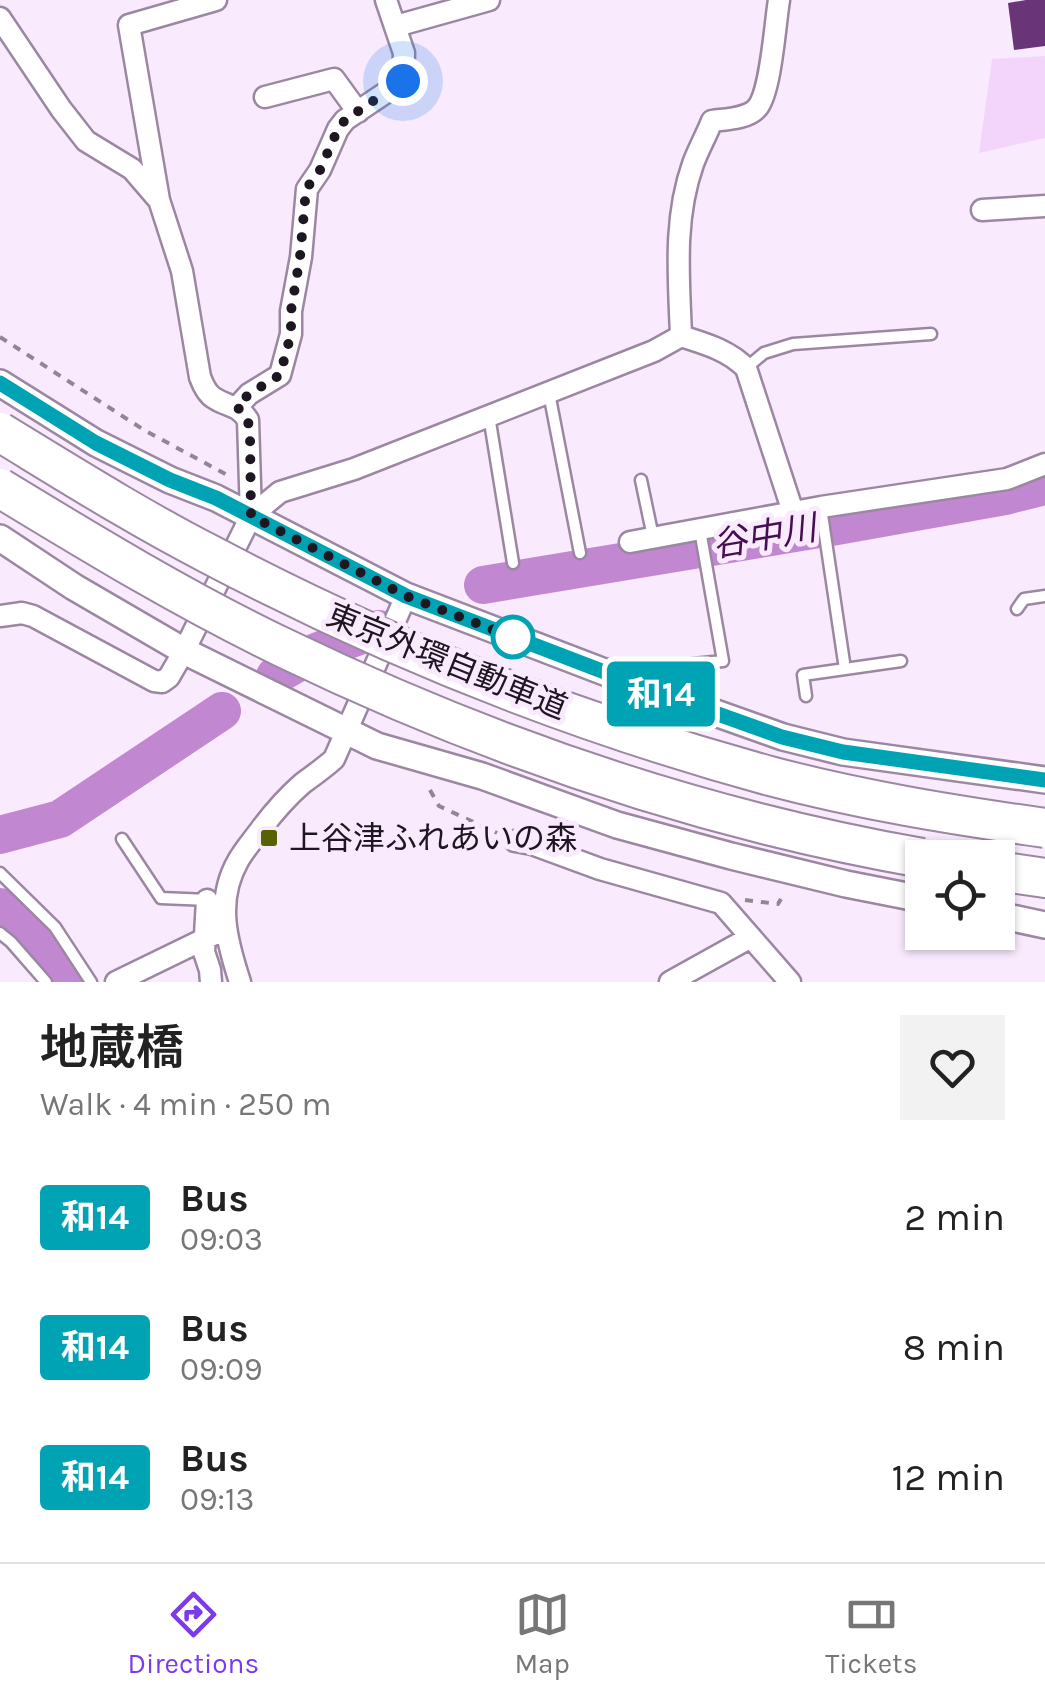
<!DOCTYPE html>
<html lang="en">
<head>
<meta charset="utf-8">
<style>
  :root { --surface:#fff; --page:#f2f2f2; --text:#222; --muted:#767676; --line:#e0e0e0; --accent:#7c3aed }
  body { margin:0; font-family:Karla,"Noto Sans JP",sans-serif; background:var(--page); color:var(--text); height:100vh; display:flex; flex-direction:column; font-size:38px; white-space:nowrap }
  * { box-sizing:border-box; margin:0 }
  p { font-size:32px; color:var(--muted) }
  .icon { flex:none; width:55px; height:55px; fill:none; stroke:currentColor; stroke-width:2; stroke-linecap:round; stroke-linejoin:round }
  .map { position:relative; height:982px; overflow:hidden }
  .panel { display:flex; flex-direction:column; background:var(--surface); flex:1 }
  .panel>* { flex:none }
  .badge { padding:0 20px; border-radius:8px; font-size:35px; line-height:65px }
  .buttons { position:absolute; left:905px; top:840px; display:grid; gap:20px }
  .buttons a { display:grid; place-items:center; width:110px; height:110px; border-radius:0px; background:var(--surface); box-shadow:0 2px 8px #0004; font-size:50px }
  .you { position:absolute; width:50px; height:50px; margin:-25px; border:8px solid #fff; border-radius:50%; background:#1a73e8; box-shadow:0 0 0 15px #1a73e833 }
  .map>.badge { position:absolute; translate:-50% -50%; box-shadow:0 0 0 5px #fff }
  .round { display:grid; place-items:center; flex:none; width:105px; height:105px; border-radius:0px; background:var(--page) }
  .overview { display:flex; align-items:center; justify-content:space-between; height:170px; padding:0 40px }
  h1 { font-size:48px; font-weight:600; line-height:75px }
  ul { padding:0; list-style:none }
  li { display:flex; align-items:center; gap:30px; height:130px; padding:0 40px }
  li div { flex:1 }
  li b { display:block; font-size:38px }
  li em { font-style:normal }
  li .badge { min-width:110px; font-weight:700; text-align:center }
  .menu { display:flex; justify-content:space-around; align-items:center; height:140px; border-top:2px solid var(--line); background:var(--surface); font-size:28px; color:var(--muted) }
  .menu a { display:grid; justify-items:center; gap:5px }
  .menu .active { color:var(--accent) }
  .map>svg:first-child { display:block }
  .green { fill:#f3d5fb }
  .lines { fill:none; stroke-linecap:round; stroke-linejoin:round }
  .river { stroke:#c187d1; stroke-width:38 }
  .building { fill:#693478 }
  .service-casing { stroke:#9c87a2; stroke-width:15 }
  .minor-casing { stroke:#9c87a2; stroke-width:25 }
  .tertiary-casing { stroke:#9c87a2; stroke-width:30 }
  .motorway-casing { stroke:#9c87a2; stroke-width:42 }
  .path { stroke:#918695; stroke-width:4; stroke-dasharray:8 8; stroke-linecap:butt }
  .service { stroke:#fff; stroke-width:10 }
  .minor { stroke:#fff; stroke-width:20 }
  .tertiary { stroke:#fff; stroke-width:25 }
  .motorway { stroke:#fff; stroke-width:38 }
  .motorway-bridge-casing { stroke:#9c87a2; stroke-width:42; stroke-linecap:butt }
  .motorway-bridge { stroke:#fff; stroke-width:38 }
  .line-casing { stroke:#fff; stroke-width:22 }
  .line { stroke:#00a3b4; stroke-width:15 }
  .walk { stroke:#1e1621; stroke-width:10; stroke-dasharray:0 18 }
  .stop-dot { fill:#fff; stroke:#00a3b4; stroke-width:5 }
  .poi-dot { fill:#576303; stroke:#f9ebfd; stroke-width:4 }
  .labels { text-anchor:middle; stroke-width:10; stroke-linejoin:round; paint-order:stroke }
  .street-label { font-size:32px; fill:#1e1621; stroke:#f9ebfd }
  .poi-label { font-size:32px; fill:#1e1621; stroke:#f9ebfd; text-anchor:start }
  .water-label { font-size:35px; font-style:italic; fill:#440e51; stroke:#f9ebfd }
</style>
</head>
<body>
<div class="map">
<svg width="1045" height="982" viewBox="0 0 1045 982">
  <rect width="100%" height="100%" fill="#f9ebfd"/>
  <!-- green -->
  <path class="green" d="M1045 56V138L979 153 992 59Z"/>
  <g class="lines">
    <!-- river -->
    <path class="river" d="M483 585 837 526 1005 496 1045 486
      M275 676 318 651 379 629
      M0 835 60 819 222 711
      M0 907 30 929 68 982"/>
  </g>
  <!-- building -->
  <path class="building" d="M1026 0H1045V46L1014 50 1008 3Z"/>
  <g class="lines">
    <!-- service casing -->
    <g class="service-casing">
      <path id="service" d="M746 368 764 353 793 344 931 334
        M549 393 580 553
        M489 416 513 563
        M641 480 653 537
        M821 508 845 669
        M1017 609 1024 599 1045 596
        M662 694 674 666 723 661 700 530
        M806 696 803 675 901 661
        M122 839 161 898 209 900
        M0 873 55 927 91 982
        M0 933 11 942 46 982"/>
    </g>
    <!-- minor casing -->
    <g class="minor-casing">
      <path id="minor" d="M216 0 129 25 159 200 182 271 200 377C203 385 207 394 214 398 228 407 239 405 248 420L251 516
        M779 0C775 24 771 92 757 108 747 119 726 119 712 121 706 136 698 150 693 164 673 220 679 279 681 336 706 344 728 350 746 368L793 512
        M0 18 61 109 86 141 132 169 157 198
        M396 26 489 0
        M265 97 334 79 358 112
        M982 210 1045 206
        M237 407 249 394 280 375 291 334V311L301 257 307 189 320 170 338 129 345 120 403 81 404 53 386 0
        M630 542 821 507 1007 479 1045 464
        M0 616 22 613 33 616 154 681 162 682 169 677 184 651 251 516 280 492 354 469 654 351 681 336
        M515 841 532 844 600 869 721 903 790 982
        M207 900 204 952 210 970 211 982
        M116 982 225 929
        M240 982C227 942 215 901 238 861 244 850 253 840 261 829 273 813 288 796 303 783 314 775 324 768 334 759L406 596
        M670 982 751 937"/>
    </g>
    <!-- tertiary casing -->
    <g class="tertiary-casing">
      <path id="tertiary" d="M0 383 96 443 170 480 216 498 406 596 662 694 783 737 843 752 1045 780
        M0 538 74 587 184 651 377 746 482 776 617 825 731 856 846 884 922 899
        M998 915 1045 925"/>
    </g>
    <!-- motorway casing -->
    <g class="motorway-casing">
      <path id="motorway" d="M998 871 1045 878"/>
    </g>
    <!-- path -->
    <path class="path" d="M0 337 144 430 231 477
      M430 790 439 806 497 833
      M745 900 778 904 781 899"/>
    <!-- service -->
    <use href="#service" class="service"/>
    <!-- minor -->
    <use href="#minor" class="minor"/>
    <!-- tertiary -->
    <use href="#tertiary" class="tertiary"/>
    <!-- motorway -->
    <use href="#motorway" class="motorway"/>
    <!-- motorway-bridge casing -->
    <g class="motorway-bridge-casing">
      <path id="motorway-bridge" d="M0 432C69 474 137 517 209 554 387 648 576 723 770 776 860 800 953 815 1045 828
        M0 488C92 544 186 601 284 648 487 746 700 819 922 858"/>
    </g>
    <!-- motorway-bridge -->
    <use href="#motorway-bridge" class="motorway-bridge"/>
  </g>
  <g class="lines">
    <!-- line casing -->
    <g class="line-casing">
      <path id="line" d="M0 383 96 443 170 480 216 498 406 596 662 694 782 737 843 752 1045 780"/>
    </g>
    <!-- line -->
    <use href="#line" class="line"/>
    <!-- walk -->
    <path class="walk" d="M403 81 345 120 338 129 320 170 306 189 300 257 291 311V334L280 375 249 394 236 407C247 413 249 423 250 434L251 516 406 596 520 640 513 637"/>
  </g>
  <!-- markers -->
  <circle class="stop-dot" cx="513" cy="637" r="20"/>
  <rect class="poi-dot" x="259" y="828" width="20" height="20" rx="5"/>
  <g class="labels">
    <!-- street labels -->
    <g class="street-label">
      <text transform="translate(447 661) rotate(22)" y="11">東京外環自動車道</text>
    </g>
    <!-- poi labels -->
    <g class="poi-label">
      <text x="289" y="849">上谷津ふれあいの森</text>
    </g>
    <!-- water labels -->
    <g class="water-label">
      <text transform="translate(764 536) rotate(-10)" y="12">谷中川</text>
    </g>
  </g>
</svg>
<div class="buttons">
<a><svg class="icon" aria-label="locate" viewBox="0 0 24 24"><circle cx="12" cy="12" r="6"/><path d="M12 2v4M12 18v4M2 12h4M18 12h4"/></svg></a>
</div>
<div class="you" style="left:403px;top:81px"></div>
<b class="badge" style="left:661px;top:694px;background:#00a3b4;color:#fff">和14</b>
</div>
<section class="panel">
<div class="overview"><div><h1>地蔵橋</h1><p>Walk · 4 min · 250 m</p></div><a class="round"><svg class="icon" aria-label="heart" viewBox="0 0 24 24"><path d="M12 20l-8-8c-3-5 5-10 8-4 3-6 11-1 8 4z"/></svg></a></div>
<ul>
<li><span class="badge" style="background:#00a3b4;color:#fff">和14</span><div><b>Bus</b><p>09:03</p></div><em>2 min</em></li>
<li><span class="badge" style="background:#00a3b4;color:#fff">和14</span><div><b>Bus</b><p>09:09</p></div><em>8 min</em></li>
<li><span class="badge" style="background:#00a3b4;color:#fff">和14</span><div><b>Bus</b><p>09:13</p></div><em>12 min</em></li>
</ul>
</section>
<nav class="menu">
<a class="active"><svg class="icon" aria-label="directions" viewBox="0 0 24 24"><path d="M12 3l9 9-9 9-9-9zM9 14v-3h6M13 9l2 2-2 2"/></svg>Directions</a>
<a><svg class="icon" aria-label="map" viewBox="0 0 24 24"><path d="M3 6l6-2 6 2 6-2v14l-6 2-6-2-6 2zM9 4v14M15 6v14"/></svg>Map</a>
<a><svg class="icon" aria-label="tickets" viewBox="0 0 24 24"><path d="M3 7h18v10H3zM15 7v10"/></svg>Tickets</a>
</nav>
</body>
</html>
